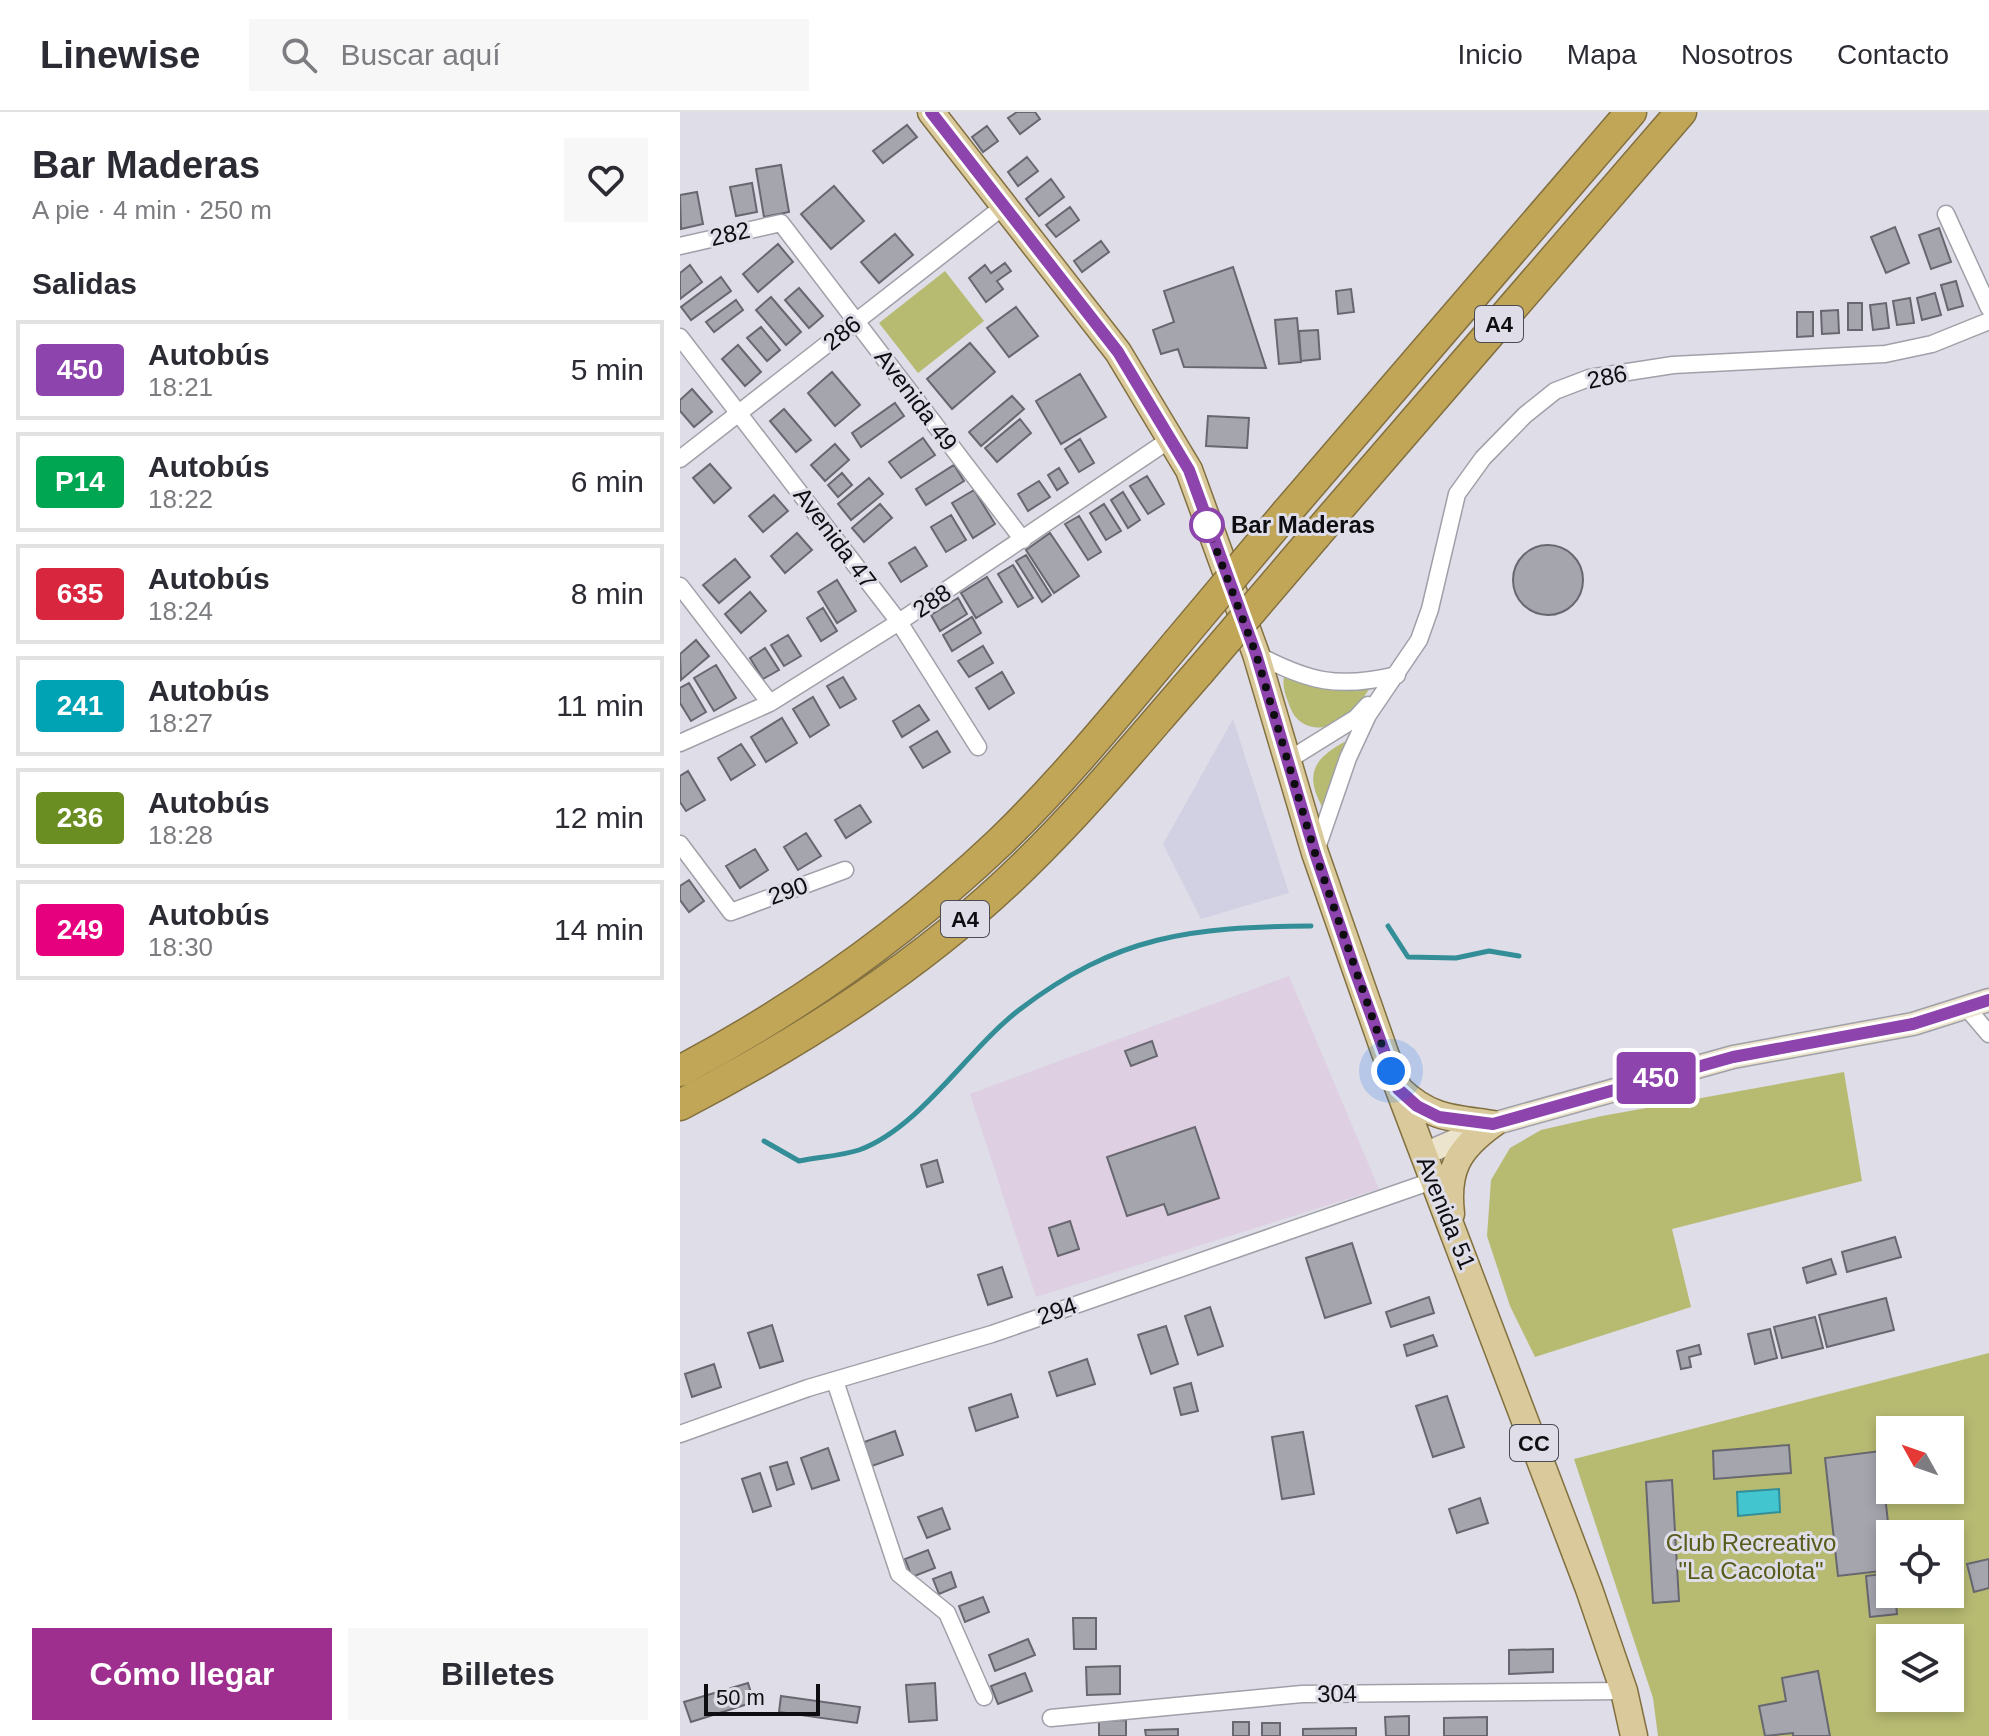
<!DOCTYPE html>
<html lang="es">
<head>
<meta charset="utf-8">
<style>
  :root { --surface:#fff; --page:#f7f7f7; --text:#2b2b33; --muted:#7c7c81; --line:#e1e1e2; --accent:#9e2f8e }
  body { margin:0; font-family:Arial,sans-serif; background:var(--page); color:var(--text); height:100vh; display:flex; flex-direction:column; font-size:30px; white-space:nowrap }
  * { box-sizing:border-box; margin:0 }
  p { font-size:26px; color:var(--muted) }
  .icon { flex:none; width:44px; height:44px; fill:none; stroke:currentColor; stroke-width:2; stroke-linecap:round; stroke-linejoin:round }
  .map { position:relative; flex:1; overflow:hidden }
  .details { display:flex; flex-direction:column; background:var(--surface); width:680px }
  .details>* { flex:none }
  .badge { padding:0 16px; border-radius:6px; font-size:28px; line-height:52px }
  .needle { width:52px; rotate:310deg }
  .buttons { position:absolute; left:1196px; top:1304px; display:grid; gap:16px }
  .buttons a { display:grid; place-items:center; width:88px; height:88px; border-radius:0px; background:var(--surface); box-shadow:0 4px 12px #0003; font-size:40px }
  .scale { position:absolute; left:24px; bottom:20px; width:116px; box-sizing:border-box; padding-left:8px; border:4px solid #0e0d11; border-top:0; font-size:22px; line-height:28px; white-space:nowrap; color:#0e0d11; -webkit-text-stroke:6px #dedde8; paint-order:stroke }
  .you { position:absolute; width:40px; height:40px; margin:-20px; border:6px solid #fff; border-radius:50%; background:#1a73e8; box-shadow:0 0 0 12px #1a73e833 }
  .map>.badge { position:absolute; translate:-50% -50%; box-shadow:0 0 0 4px #fff }
  h2 { padding:0 32px; font-size:30px; line-height:72px }
  .round { display:grid; place-items:center; flex:none; width:84px; height:84px; border-radius:0px; background:var(--page) }
  .overview { display:flex; align-items:center; justify-content:space-between; height:136px; padding:0 32px }
  h1 { font-size:38px; font-weight:600; line-height:60px }
  .cta { display:flex; gap:16px; margin-top:auto; padding:16px 32px }
  .cta a { flex:1; height:92px; border-radius:0px; background:var(--accent); color:#fff; font-size:32px; font-weight:600; line-height:92px; text-align:center }
  .cta a+a { background:var(--page); color:var(--text) }
  ul { padding:0; list-style:none }
  li { display:flex; align-items:center; gap:24px; height:100px; margin:0 16px 12px; padding:0 16px; border:4px solid var(--line); border-radius:0px }
  li div { flex:1 }
  li b { display:block; font-size:30px }
  li em { font-style:normal }
  li .badge { min-width:88px; font-weight:700; text-align:center }
  header { display:flex; align-items:center; gap:48px; box-sizing:border-box; height:112px; padding:0 40px; background:var(--surface); border-bottom:2px solid var(--line) }
  header strong { font-size:38px }
  nav { display:flex; gap:44px; margin-inline-start:auto; font-size:28px }
  .search { width:560px; height:72px; background:var(--page); display:flex; align-items:center; gap:20px; box-sizing:border-box; padding:0 28px; border-radius:0px; color:var(--muted); font-size:30px }
  main { display:flex; flex:1; min-height:0 }
  .map>svg:first-child { display:block }
  .built { fill:#d2d1e3 }
  .medical { fill:#decfe2 }
  .green { fill:#b7bb72; fill-rule:evenodd }
  .water { fill:#43c5d0; stroke:#338e97; stroke-width:2 }
  .lines { fill:none; stroke-linecap:round; stroke-linejoin:round }
  .stream { stroke:#338e97; stroke-width:5 }
  .building { fill:#a5a5ae; stroke:#686770; stroke-width:2 }
  .street-casing { stroke:#a0a0a9; stroke-width:19 }
  .secondary-casing { stroke:#a0a0a9; stroke-width:25 }
  .primary-casing { stroke:#83703f; stroke-width:29 }
  .highway-casing { stroke:#83703f; stroke-width:33 }
  .street { stroke:#fff; stroke-width:16 }
  .secondary { stroke:#ede4cd; stroke-width:22 }
  .primary { stroke:#daca9b; stroke-width:26 }
  .highway { stroke:#c2a658; stroke-width:30 }
  .highway-bridge-casing { stroke:#83703f; stroke-width:33; stroke-linecap:butt }
  .highway-bridge { stroke:#c2a658; stroke-width:30 }
  .line-casing { stroke:#fff; stroke-width:18 }
  .line { stroke:#8e44ad; stroke-width:12 }
  .walk { stroke:#0e0d11; stroke-width:8; stroke-dasharray:0 14.4 }
  .stop-dot { fill:#fff; stroke:#8e44ad; stroke-width:4 }
  .labels { text-anchor:middle; stroke-width:6; stroke-linejoin:round; paint-order:stroke }
  .shield { fill:#dedde8; stroke:#4c4b52; stroke-width:2 }
  .shield-label { font-size:22px; font-weight:bold; fill:#0e0d11 }
  .street-label { font-size:24px; fill:#0e0d11; stroke:#dedde8 }
  .stop-label { font-size:24px; font-weight:bold; fill:#0e0d11; stroke:#dedde8; text-anchor:start }
  .park-label { font-size:24px; fill:#595b1b; stroke:#dedde8 }
</style>
</head>
<body>
<header>
<strong>Linewise</strong>
<div class="search"><svg class="icon" aria-label="search" viewBox="0 0 24 24"><circle cx="10" cy="10" r="6"/><path d="M15 15l6 6"/></svg>Buscar aquí</div>
<nav><a>Inicio</a><a>Mapa</a><a>Nosotros</a><a>Contacto</a></nav>
</header>
<main>
<section class="details">
<div class="overview"><div><h1>Bar Maderas</h1><p>A pie · 4 min · 250 m</p></div><a class="round"><svg class="icon" aria-label="heart" viewBox="0 0 24 24"><path d="M12 20l-8-8c-3-5 5-10 8-4 3-6 11-1 8 4z"/></svg></a></div>
<h2>Salidas</h2>
<ul>
<li><span class="badge" style="background:#8e44ad;color:#fff">450</span><div><b>Autobús</b><p>18:21</p></div><em>5 min</em></li>
<li><span class="badge" style="background:#00a651;color:#fff">P14</span><div><b>Autobús</b><p>18:22</p></div><em>6 min</em></li>
<li><span class="badge" style="background:#d7263d;color:#fff">635</span><div><b>Autobús</b><p>18:24</p></div><em>8 min</em></li>
<li><span class="badge" style="background:#00a3b4;color:#fff">241</span><div><b>Autobús</b><p>18:27</p></div><em>11 min</em></li>
<li><span class="badge" style="background:#6b8e23;color:#fff">236</span><div><b>Autobús</b><p>18:28</p></div><em>12 min</em></li>
<li><span class="badge" style="background:#e6007e;color:#fff">249</span><div><b>Autobús</b><p>18:30</p></div><em>14 min</em></li>
</ul>
<div class="cta"><a>Cómo llegar</a><a>Billetes</a></div>
</section>
<div class="map">
<svg width="1309" height="1624" viewBox="0 0 1309 1624">
  <rect width="100%" height="100%" fill="#dedde8"/>
  <!-- built -->
  <path class="built" d="M553 607 609 781 521 807 483 732Z"/>
  <!-- medical -->
  <path class="medical" d="M609 864 699 1077 356 1185 290 982Z"/>
  <!-- green -->
  <path class="green" d="M265 159 304 209 238 261 199 211Z
    M604 564C637 576 654 580 690 576 683 586 676 598 666 606 647 620 619 620 610 595 606 584 602 575 604 564Z
    M666 629 643 696C623 661 635 646 666 629Z
    M1164 960 1182 1069 992 1117 1011 1195 855 1245 830 1194 807 1124 811 1068 830 1036 861 1018 922 1004Z
    M1309 1241V1624H978L973 1586 894 1347ZM1210 1318H1270V1378H1210ZM1210 1422H1270V1482H1210ZM1210 1526H1270V1586H1210Z"/>
  <!-- water -->
  <path class="water" d="M1099 1377 1100 1400 1058 1404 1057 1380Z"/>
  <g class="lines">
    <!-- stream -->
    <path class="stream" d="M708 814 728 845 776 846 809 839 839 844
      M84 1029 119 1049C138 1045 161 1044 179 1038 240 1016 287 938 339 898 437 823 512 815 631 814"/>
  </g>
  <!-- building -->
  <path class="building" d="M337 0H355L360 7 340 22 328 6Z
    M227 13 237 25 203 51 193 39Z
    M307 14 318 29 303 40 292 25Z
    M347 45 358 59 338 74 328 60Z
    M101 53 109 100 84 105 76 57Z
    M371 67 384 85 359 104 346 87Z
    M72 71 77 100 56 104 50 75Z
    M154 74 184 109 151 137 121 102Z
    M17 80 23 112 1 117 0 83Z
    M390 95 399 108 376 125 366 113Z
    M1215 115 1229 151 1206 161 1191 125Z
    M1259 116 1271 150 1251 157 1239 123Z
    M215 122 233 143 199 171 181 150Z
    M421 129 429 140 402 160 394 149Z
    M98 132 113 150 78 180 63 162Z
    M325 151 331 159 317 169 323 177 306 190 289 166 305 153 311 161Z
    M10 153 22 170 0 187V161Z
    M553 155 586 256 504 255 498 237 481 242 473 218 494 210 484 179Z
    M41 165 51 179 11 208 1 195Z
    M1276 169 1283 194 1268 198 1261 173Z
    M119 176 143 204 129 216 105 188Z
    M671 177 674 200 658 202 656 179Z
    M1255 181 1261 203 1242 208 1237 186Z
    M91 185 121 220 106 233 76 198Z
    M1230 186 1234 211 1217 213 1213 189Z
    M56 188 63 198 34 220 26 210Z
    M1168 191H1182V218H1168Z
    M1206 191 1209 216 1193 218 1190 193Z
    M336 195 358 224 329 245 307 216Z
    M1158 198 1159 221 1142 222 1141 199Z
    M1117 200H1133V224L1117 225Z
    M617 206 621 250 599 252 595 208Z
    M81 215 100 238 87 249 67 226Z
    M638 218 640 247 621 249 619 219Z
    M290 231 315 260 272 297 247 267Z
    M58 233 81 260 65 274 42 247Z
    M152 260 180 293 155 314 128 281Z
    M400 262 426 305 381 332 356 289Z
    M12 277 32 300 14 315 0 299V288Z
    M332 284 344 297 301 334 289 320Z
    M215 291 224 304 181 335 172 321Z
    M104 297 131 328 116 340 90 309Z
    M528 304 569 306 567 336 526 334Z
    M340 307 351 321 317 350 305 336Z
    M243 326 255 343 221 366 209 350Z
    M400 327 414 351 399 360 385 337Z
    M155 332 169 348 145 369 131 353Z
    M30 352 51 376 34 391 13 366Z
    M274 353 284 369 246 393 236 377Z
    M379 356 388 371 377 378 368 363Z
    M162 361 172 373 158 385 148 373Z
    M467 364 484 392 468 402 450 374Z
    M189 366 203 382 171 408 158 392Z
    M359 369 370 385 348 399 338 382Z
    M294 378 315 412 293 426 272 391Z
    M443 380 460 408 448 416 431 388Z
    M94 383 108 399 83 420 69 404Z
    M200 392 212 406 184 430 172 416Z
    M424 392 441 419 426 428 410 401Z
    M271 403 286 428 266 440 251 415Z
    M399 404 421 440 408 448 385 412Z
    M117 421 132 438 105 461 91 444Z
    M370 421 399 464 374 481 346 438Z
    M833 468a35 35 0 1 1 70 0a35 35 0 1 1-70 0Z
    M235 435 247 454 221 470 209 451Z
    M346 443 371 483 362 490 336 449Z
    M55 447 70 465 39 491 23 473Z
    M333 453 353 486 338 495 318 462Z
    M307 465 322 490 296 506 281 481Z
    M157 468 176 499 157 511 138 480Z
    M70 480 86 499 61 521 45 502Z
    M278 486 287 502 260 519 251 503Z
    M143 496 157 519 141 529 127 506Z
    M292 505 301 521 272 539 263 523Z
    M108 523 121 544 104 554 91 533Z
    M16 528 29 544 1 568 0 542Z
    M303 534 313 551 289 565 278 549Z
    M85 536 99 558 83 567 70 546Z
    M36 553 56 586 34 599 14 566Z
    M322 560 334 581 309 597 296 576Z
    M163 565 176 587 160 596 147 574Z
    M9 571 26 600 11 609 0 591V576Z
    M133 585 149 613 130 625 113 597Z
    M239 593 249 608 222 625 213 609Z
    M102 606 117 631 86 650 71 625Z
    M257 619 270 640 243 656 230 635Z
    M61 632 75 653 51 668 38 646Z
    M8 659 25 688 6 699 0 690V664Z
    M180 693 191 710 166 726 155 708Z
    M126 721 141 744 118 758 104 735Z
    M75 737 88 758 60 776 46 754Z
    M9 768 24 789 9 800 0 788V774Z
    M472 929 477 944 451 954 445 939Z
    M515 1015 539 1086 488 1103 484 1092 447 1104 427 1045Z
    M257 1048 263 1070 247 1075 241 1053Z
    M390 1109 399 1137 378 1144 369 1116Z
    M1215 1125 1221 1145 1167 1160 1162 1140Z
    M672 1131 691 1191 645 1206 626 1146Z
    M1151 1147 1156 1162 1127 1171 1123 1156Z
    M322 1155 332 1185 308 1193 298 1163Z
    M749 1185 754 1201 711 1215 706 1200Z
    M1206 1186 1214 1218 1147 1235 1139 1203Z
    M530 1195 543 1234 518 1243 505 1204Z
    M1135 1205 1143 1236 1102 1246 1094 1215Z
    M92 1213 103 1249 80 1256 68 1221Z
    M486 1214 498 1252 471 1262 458 1223Z
    M1090 1217 1097 1246 1075 1252 1068 1222Z
    M753 1223 757 1234 727 1244 724 1233Z
    M1019 1233 1021 1242 1009 1245 1011 1255 1001 1257 997 1239Z
    M407 1247 415 1272 377 1284 369 1260Z
    M34 1252 41 1275 12 1285 5 1262Z
    M511 1271 518 1299 501 1303 494 1276Z
    M331 1282 338 1305 296 1319 289 1296Z
    M767 1284 784 1335 753 1345 736 1294Z
    M215 1319 223 1343 192 1354 184 1330Z
    M623 1320 634 1382 602 1387 592 1325Z
    M1109 1333 1111 1361 1034 1367 1033 1339Z
    M148 1336 159 1368 132 1377 121 1346Z
    M1200 1339 1210 1428V1458L1158 1464 1145 1346Z
    M107 1350 114 1372 97 1378 90 1355Z
    M80 1361 91 1394 73 1400 62 1367Z
    M992 1368 999 1489 973 1491 966 1370Z
    M800 1386 808 1411 777 1421 769 1397Z
    M262 1396 270 1417 247 1426 238 1405Z
    M248 1438 255 1456 232 1465 225 1447Z
    M1309 1447V1476L1294 1480 1287 1452Z
    M1270 1458 1275 1482 1244 1488 1243 1482H1270Z
    M271 1460 276 1475 259 1482 253 1467Z
    M1210 1461V1482H1215L1217 1502 1190 1505 1186 1464Z
    M303 1485 309 1500 285 1510 279 1494Z
    M393 1506H416V1537H394Z
    M348 1527 355 1543 315 1559 309 1543Z
    M873 1537V1560L829 1562V1538Z
    M440 1554V1582L407 1583 406 1555Z
    M1138 1559 1150 1624H1113V1621L1085 1624 1079 1594 1106 1589 1102 1566Z
    M345 1561 352 1579 318 1592 311 1574Z
    M68 1571 74 1590 11 1610 4 1590Z
    M255 1571 257 1608 229 1610 226 1573Z
    M101 1584 180 1595 177 1611 99 1600Z
    M729 1604V1624H706L705 1605Z
    M807 1605V1624H764V1606Z
    M446 1608V1624H419V1609Z
    M553 1610H569V1624H553Z
    M582 1611H600V1624H582Z
    M676 1616V1624H623V1617Z
    M498 1617V1624H466L465 1618Z"/>
  <g class="lines">
    <!-- street casing -->
    <g class="street-casing">
      <path id="street" d="M1266 102 1309 196
        M0 134 101 111 343 428
        M0 225 219 510 298 635
        M0 347 324 94
        M0 474 90 591
        M576 542C629 570 658 577 717 563
        M0 631 90 591 219 510 492 326
        M610 647 676 606 688 593
        M0 732 51 800 165 758
        M636 739 668 646 688 603 739 528 750 497 777 382 803 346 845 303 875 279 909 266 993 253 1205 242 1252 232 1309 209
        M1286 895 1309 922
        M155 1269 219 1462 267 1501 304 1585
        M0 1322 128 1276 312 1222 752 1069
        M371 1606 622 1582 944 1579"/>
    </g>
    <!-- secondary casing -->
    <g class="secondary-casing">
      <path id="secondary" d="M742 1043 813 1012 1053 945 1233 912 1309 888"/>
    </g>
    <!-- primary casing -->
    <g class="primary-casing">
      <path id="primary" d="M251 0 438 240 509 358 576 542 635 741 705 941 909 1477 944 1579 954 1624
        M719 977C751 1007 772 1006 813 1012
        M771 1102C766 1058 778 1037 813 1012"/>
    </g>
    <!-- highway casing -->
    <g class="highway-casing">
      <path id="highway" d="M607 400 951 0
        M636 423 1001 0
        M0 959C115 898 225 820 320 730 384 668 440 599 497 531
        M0 993C124 928 244 852 344 754 407 693 462 625 520 559"/>
    </g>
    <!-- street -->
    <use href="#street" class="street"/>
    <!-- secondary -->
    <use href="#secondary" class="secondary"/>
    <!-- primary -->
    <use href="#primary" class="primary"/>
    <!-- highway -->
    <use href="#highway" class="highway"/>
    <!-- highway-bridge casing -->
    <g class="highway-bridge-casing">
      <path id="highway-bridge" d="M497 531 607 400
        M520 559 636 423"/>
    </g>
    <!-- highway-bridge -->
    <use href="#highway-bridge" class="highway-bridge"/>
  </g>
  <g class="lines">
    <!-- line casing -->
    <g class="line-casing">
      <path id="line" d="M251 0 438 240 509 358 576 542 635 741 675 859 718 977 737 994 759 1005 813 1012 1053 945 1233 912 1309 888"/>
    </g>
    <!-- line -->
    <use href="#line" class="line"/>
    <!-- walk -->
    <path class="walk" d="M527 413 576 542 635 741 711 959"/>
  </g>
  <!-- markers -->
  <circle class="stop-dot" cx="527" cy="413" r="16"/>
  <g class="labels">
    <!-- shield labels -->
    <g class="shield">
      <rect x="795" y="194" width="48" height="36" rx="6"/>
      <rect x="261" y="789" width="48" height="36" rx="6"/>
      <rect x="830" y="1313" width="48" height="36" rx="6"/>
    </g>
    <g class="shield-label">
      <text x="819" y="220">A4</text>
      <text x="285" y="815">A4</text>
      <text x="854" y="1339">CC</text>
    </g>
    <!-- street labels -->
    <g class="street-label">
      <text transform="translate(50 122) rotate(-13)" y="8">282</text>
      <text transform="translate(162 221) rotate(-38)" y="8">286</text>
      <text transform="translate(927 265) rotate(-12)" y="8">286</text>
      <text transform="translate(236 288) rotate(53)" y="8">Avenida 49</text>
      <text transform="translate(155 426) rotate(53)" y="8">Avenida 47</text>
      <text transform="translate(252 489) rotate(-34)" y="8">288</text>
      <text transform="translate(108 779) rotate(-20)" y="8">290</text>
      <text transform="translate(766 1101) rotate(68)" y="8">Avenida 51</text>
      <text transform="translate(377 1199) rotate(-20)" y="8">294</text>
      <text transform="translate(657 1582) rotate(-1)" y="8">304</text>
    </g>
    <!-- stop labels -->
    <g class="stop-label">
      <text x="551" y="421">Bar Maderas</text>
    </g>
    <!-- park labels -->
    <g class="park-label">
      <text x="1071" y="1439">Club Recreativo<tspan x="1071" dy="28">"La Cacolota"</tspan></text>
    </g>
  </g>
</svg>
<div class="buttons">
<a><svg class="needle" viewBox="-14 -14 28 28"><path d="M0-13l5 13h-10z" fill="#e53935"/><path d="M0 13l5-13h-10z" fill="#7c7c81"/></svg></a>
<a><svg class="icon" aria-label="locate" viewBox="0 0 24 24"><circle cx="12" cy="12" r="6"/><path d="M12 2v4M12 18v4M2 12h4M18 12h4"/></svg></a>
<a><svg class="icon" aria-label="layers" viewBox="0 0 24 24"><path d="M12 4l9 5-9 5-9-5zM3 14l9 5 9-5"/></svg></a>
</div>
<div class="scale">50 m</div>
<div class="you" style="left:711px;top:959px"></div>
<b class="badge" style="left:976px;top:966px;background:#8e44ad;color:#fff">450</b>
</div>
</main>
</body>
</html>
